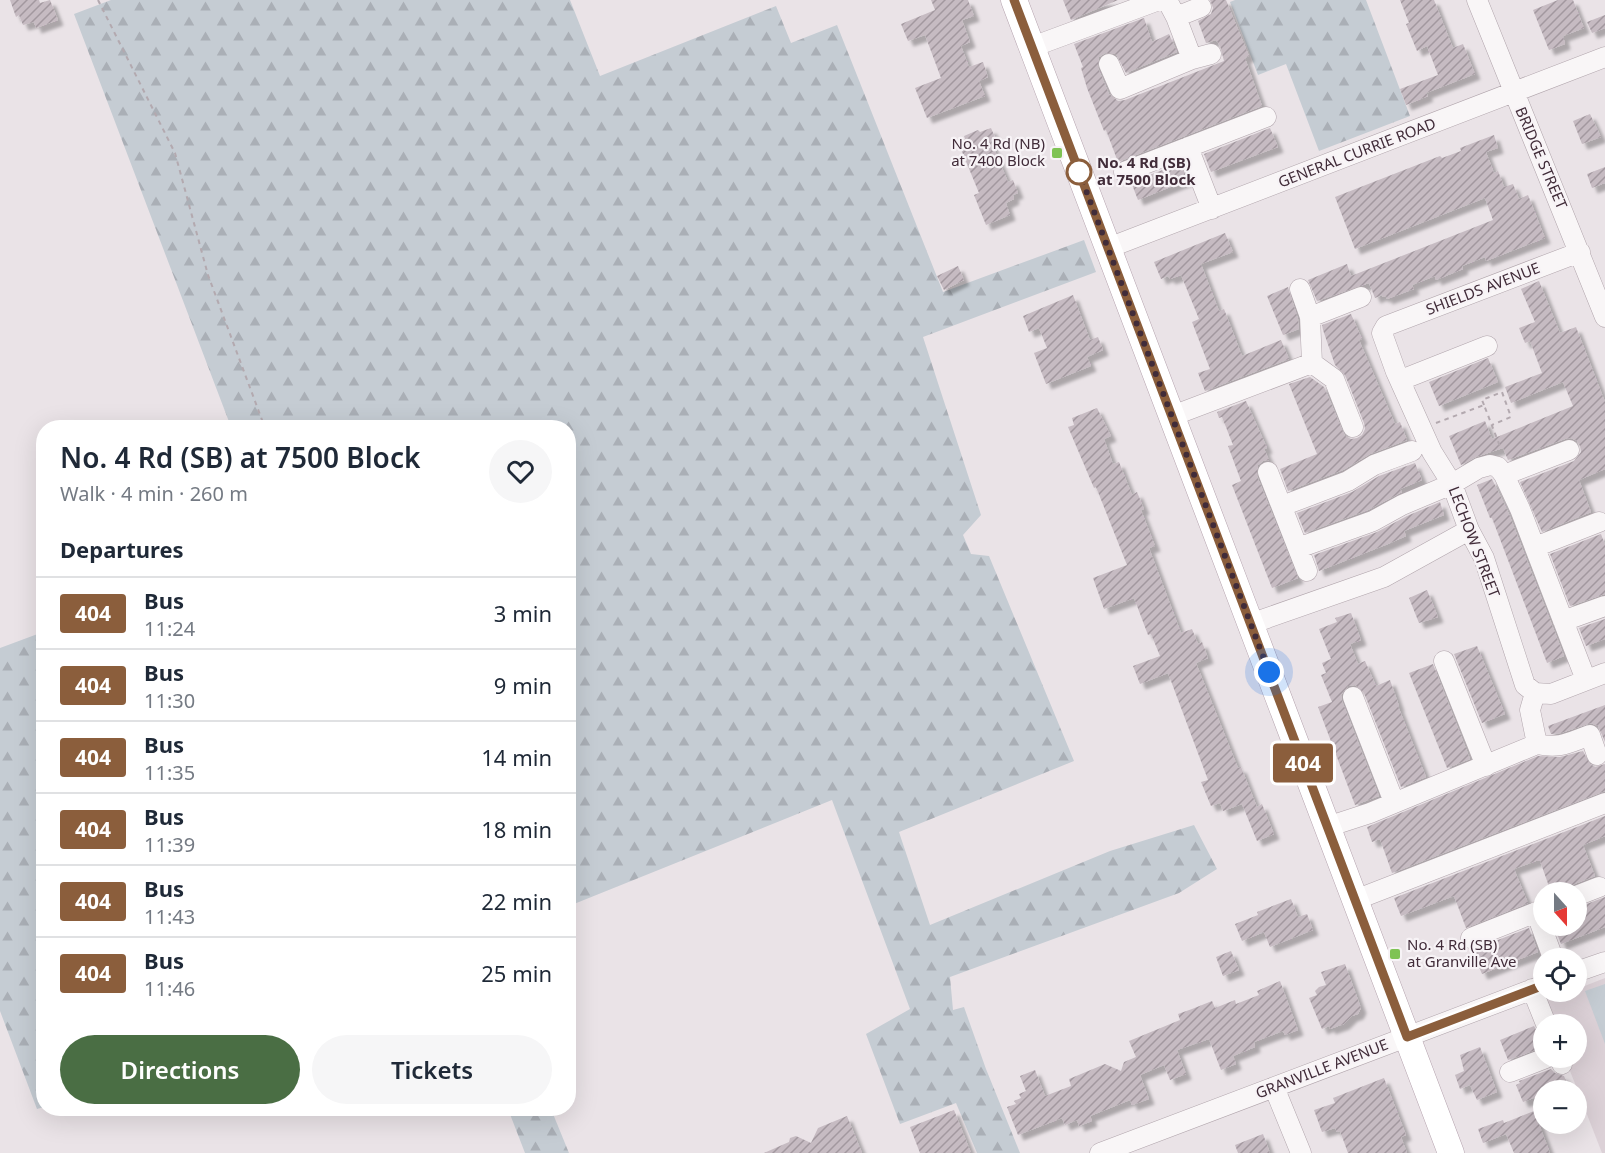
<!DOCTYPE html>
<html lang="en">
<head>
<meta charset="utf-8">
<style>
  :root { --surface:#fff; --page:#f6f6f7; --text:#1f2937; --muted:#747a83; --line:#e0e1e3; --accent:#4a6e44 }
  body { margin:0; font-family:"Noto Sans",sans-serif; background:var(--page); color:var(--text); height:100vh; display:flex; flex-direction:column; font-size:22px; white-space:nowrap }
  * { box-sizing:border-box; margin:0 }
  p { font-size:20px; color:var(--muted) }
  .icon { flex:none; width:33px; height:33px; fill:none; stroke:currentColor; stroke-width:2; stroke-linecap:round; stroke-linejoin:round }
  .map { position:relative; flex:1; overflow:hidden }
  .details { position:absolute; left:36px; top:420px; width:540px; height:696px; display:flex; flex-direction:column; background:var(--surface); border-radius:24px; box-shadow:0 6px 24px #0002 }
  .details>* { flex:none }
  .badge { padding:0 12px; border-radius:4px; font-size:21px; line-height:39px }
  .needle { width:39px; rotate:159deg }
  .buttons { position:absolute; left:1533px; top:882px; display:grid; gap:12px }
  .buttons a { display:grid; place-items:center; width:54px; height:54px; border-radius:50%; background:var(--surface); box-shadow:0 6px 24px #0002; font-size:30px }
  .you { position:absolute; width:30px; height:30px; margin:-15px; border:4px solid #fff; border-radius:50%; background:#1a73e8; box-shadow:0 0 0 9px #1a73e833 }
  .map>.badge { position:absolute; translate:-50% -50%; box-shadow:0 0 0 3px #fff }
  h2 { padding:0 24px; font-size:22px; line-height:54px }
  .round { display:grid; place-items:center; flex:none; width:63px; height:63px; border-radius:32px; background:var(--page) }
  .summary { display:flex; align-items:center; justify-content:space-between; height:102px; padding:0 24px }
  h1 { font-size:28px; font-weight:600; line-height:45px }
  .cta { display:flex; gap:12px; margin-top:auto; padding:12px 24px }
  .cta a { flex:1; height:69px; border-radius:36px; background:var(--accent); color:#fff; font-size:24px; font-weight:600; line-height:69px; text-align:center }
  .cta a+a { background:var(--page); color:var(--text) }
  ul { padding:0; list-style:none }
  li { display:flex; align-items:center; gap:18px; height:72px; padding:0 24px; border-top:2px solid var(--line) }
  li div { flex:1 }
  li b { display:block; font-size:22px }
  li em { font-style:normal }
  li .badge { min-width:66px; font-weight:700; text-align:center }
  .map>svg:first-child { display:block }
  .built { fill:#dcd1d7 }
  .grass { fill:#c5ccd3 }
  .forest { fill:url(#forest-firs) }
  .building { fill:url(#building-hatch); filter:url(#shadow) }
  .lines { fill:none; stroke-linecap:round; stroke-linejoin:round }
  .minor-casing { stroke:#b1a5ac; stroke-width:21 }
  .major-casing { stroke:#b5a3ae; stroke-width:27 }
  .path { stroke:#b3a9af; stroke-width:2; stroke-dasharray:4.5 4.5; stroke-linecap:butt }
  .minor { stroke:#f9f6f7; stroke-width:20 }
  .major { stroke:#fff; stroke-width:26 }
  .line-casing { stroke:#fff; stroke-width:14 }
  .line { stroke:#8b5e3c; stroke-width:9 }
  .walk { stroke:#412c39; stroke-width:6; stroke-dasharray:0 10.8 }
  .poi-dot { fill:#7fc354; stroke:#f7f3f6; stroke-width:2 }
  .stop-dot { fill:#fff; stroke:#8b5e3c; stroke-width:3 }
  .labels { text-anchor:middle; stroke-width:4.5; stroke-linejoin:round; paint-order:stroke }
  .poi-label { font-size:15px; fill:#412c39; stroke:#f7f3f6; text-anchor:end }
  .street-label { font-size:15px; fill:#412c39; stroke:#f7f3f6 }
  .stop-label { font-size:15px; font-weight:bold; fill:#412c39; stroke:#f7f3f6; text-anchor:start }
</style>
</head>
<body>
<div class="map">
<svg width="1605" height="1153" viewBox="0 0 1605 1153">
  <defs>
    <pattern id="forest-firs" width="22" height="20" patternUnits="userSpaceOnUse" patternTransform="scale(1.5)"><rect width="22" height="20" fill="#c5ccd3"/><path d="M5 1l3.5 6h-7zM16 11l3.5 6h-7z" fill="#aaafb6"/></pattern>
    <pattern id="building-hatch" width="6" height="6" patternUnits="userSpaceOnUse" patternTransform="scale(1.5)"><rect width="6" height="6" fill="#c6bbc2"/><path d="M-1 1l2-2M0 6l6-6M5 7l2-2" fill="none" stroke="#a2989f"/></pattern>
    <filter id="shadow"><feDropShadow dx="5.5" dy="5.5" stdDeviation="1.5" flood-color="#0004"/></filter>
  </defs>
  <rect width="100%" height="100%" fill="#eae3e7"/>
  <!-- built -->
  <path class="built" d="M1605 978V1153H1602L1565 1058H1576V1024H1553L1544 1001 1569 992H1576L1577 989Z"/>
  <!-- grass -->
  <path class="grass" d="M1605 984V1044L1585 991Z"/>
  <!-- forest -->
  <path class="forest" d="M111 0H570L600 76 776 6 791 43 837 25 943 292 1084 240 1096 272 923 337 981 515 963 535 971 554 989 556 1074 761 899 832 930 925 1110 851 1194 825 1217 869 1179 893 950 977 953 1010 964 1007 986 1069 1020 1153H977L956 1103 900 1124 866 1034 910 1009 832 800 569 906 568 428 231 427 74 14Z
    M1235 0H1366L1410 116 1319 151 1286 64 1258 75 1230 2Z
    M43 632 44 1107 37 1109 0 1011V648Z
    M508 1109H551L569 1153H525Z"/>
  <!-- building -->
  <path class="building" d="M10 0H39L40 3 50 0 58 20 36 28 34 22 23 25 19 15 16 17Z
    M931 0H968L974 16 962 20 970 42 961 46 969 67 983 62 988 77 979 81 985 96 927 118 915 88 941 78 925 35 908 41 901 24 935 10Z
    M1063 0H1118L1071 20Z
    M1210 0H1226L1249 56 1245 58 1262 106 1118 162 1106 130 1104 131 1087 88 1081 68 1083 67 1074 44 1144 18 1152 42 1169 34 1177 52 1126 73 1116 54 1105 53 1099 57 1098 68 1109 94 1118 101 1125 100 1224 61 1220 46 1216 40 1206 43 1198 21 1211 14 1213 8Z
    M1400 0H1434L1453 48 1463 44 1475 74 1426 93 1428 96 1406 105 1400 89 1438 75 1427 46 1417 51 1406 24 1409 23Z
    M1558 0H1573L1584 28 1563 36 1565 44 1549 50 1533 10Z
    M1605 15V28L1592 33 1587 22Z
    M1590 114 1601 137 1582 144 1573 121Z
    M991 128 997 142 992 144 1008 182 1013 180 1018 193 1013 195 1014 199 1006 203 1010 215 986 225 974 195 979 193 958 142 965 139 964 136 978 130 980 132Z
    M1270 128 1278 147 1211 172 1204 154Z
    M1494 135 1498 148 1486 152 1494 173 1498 171 1504 187 1513 184 1519 199 1528 195 1545 238 1486 261 1485 257 1462 266 1463 269 1436 280 1435 276 1412 285 1414 289 1387 299 1386 296 1383 297 1382 295 1375 298 1369 283 1317 301 1308 280 1347 264 1351 276 1493 220 1485 198 1355 249 1335 197 1440 156 1442 158 1461 151 1460 148Z
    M1181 163 1188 180 1138 200 1131 182Z
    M1605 167V183L1592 188 1587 174Z
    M1225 233 1233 252 1201 264 1219 311 1224 309 1242 356 1281 340 1289 359 1205 391 1198 373 1210 369 1192 322 1199 319 1181 275 1170 279 1168 276 1161 279 1154 262Z
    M958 266 964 280 944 290 937 276Z
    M1539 281 1560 333 1576 327 1605 402V469L1579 480 1591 512 1542 532 1520 482 1574 461 1581 452 1580 446 1577 441 1571 438 1565 439 1508 460 1503 448 1476 457 1461 465 1449 436 1485 421 1492 439 1573 406 1563 382 1511 403 1505 387 1542 373 1530 341 1525 343 1519 328 1535 322 1521 289Z
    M1288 287 1298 319 1299 329 1283 335 1267 296Z
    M1073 295 1090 340 1098 337 1103 350 1087 357 1091 366 1046 384 1034 353 1047 348 1039 328 1029 332 1023 316Z
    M1351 314 1362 339 1359 340 1395 424 1400 422 1407 440 1370 454 1343 470 1288 491 1280 469 1317 454 1289 384 1310 377 1324 387 1345 436 1351 439 1357 438 1362 435 1365 429 1364 423 1345 375 1335 365 1323 330 1322 325Z
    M1488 358 1498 382 1439 406 1429 382Z
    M1246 401 1267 448 1264 449 1269 460 1263 461 1258 465 1257 476 1298 578 1272 588 1232 485 1241 481 1228 446 1233 445 1222 417 1219 418 1217 412Z
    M1097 408 1111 436 1104 439 1113 464 1119 462 1132 495 1137 492 1144 509 1141 510 1155 546 1149 548 1181 633 1192 629 1198 644 1202 642 1208 658 1196 663 1238 768 1241 767 1257 807 1262 804 1274 834 1257 841 1242 804 1223 811 1220 803 1211 806 1201 782 1208 780 1168 673 1140 684 1133 666 1160 656 1151 634 1148 635 1134 598 1104 609 1093 578 1127 565 1096 487 1094 488 1068 427 1074 425 1072 418Z
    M1415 463 1422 480 1400 489 1402 492 1368 510 1305 533 1297 513 1352 492 1379 476Z
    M1492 479 1509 514 1564 656 1547 663 1492 518H1490L1477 485Z
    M1440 502 1444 515 1404 531 1406 536 1388 544 1319 571 1314 555 1377 532 1407 516Z
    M1601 534 1605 545V594L1570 606 1550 554Z
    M1427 590 1438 617 1419 623 1409 598Z
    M1351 613 1361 640 1350 644 1358 664 1365 661 1376 686 1390 680 1399 706H1398L1426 777 1401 787 1364 693 1355 685 1348 686 1341 695 1342 701 1379 796 1355 805 1318 707 1332 702 1321 675 1326 673 1322 663 1331 659 1319 629 1337 622 1335 618Z
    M1605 619V639L1586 646 1579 628Z
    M1477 646 1505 714 1482 723 1454 654Z
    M1433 664 1470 759 1447 768 1409 673Z
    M1605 705V742L1598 726 1591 723 1561 733 1551 734 1548 726Z
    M1583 751 1590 764 1595 767 1605 764V791L1392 873 1380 839 1372 842 1367 827 1538 756 1560 757Z
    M1605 816V836L1583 845 1595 876 1572 885 1565 892H1551L1540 861H1536L1514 869 1528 903 1466 928 1454 896 1401 916 1394 898Z
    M1605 897V927L1561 944 1554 926H1576V908Z
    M1291 899 1298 917 1307 914 1313 930 1270 947 1264 932 1242 941 1235 924 1258 915 1257 912Z
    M1529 928 1538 952 1482 974 1472 950Z
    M1231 951 1239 970 1223 976 1216 957Z
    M1345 964 1361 1008 1358 1014 1352 1016 1344 1024 1330 1029 1329 1026 1322 1029 1309 998 1317 995 1315 991 1319 987 1326 985 1321 972Z
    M1280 981 1298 1030 1285 1035 1283 1031 1254 1042 1255 1047 1233 1056 1236 1064 1221 1070 1209 1039 1177 1050 1186 1074 1170 1080 1164 1065 1140 1075 1149 1099 1132 1105 1130 1100 1090 1116 1092 1121 1079 1126 1077 1120 1065 1125 1062 1118 1018 1135 1007 1107 1016 1104 1014 1101 1021 1098 1019 1094 1026 1091 1020 1076 1035 1070 1045 1096 1071 1086 1069 1079 1105 1064 1121 1071 1124 1062 1136 1057 1129 1041 1180 1020 1178 1014 1192 1009 1212 1001 1215 1008 1235 1000 1236 1004 1259 995 1257 991Z
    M1534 1026 1538 1033 1544 1036V1047L1508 1060 1500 1040Z
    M1480 1047 1497 1092 1477 1100 1470 1085 1460 1089 1455 1075 1464 1071 1460 1055Z
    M1551 1069 1555 1073 1564 1076 1568 1085 1554 1090H1544V1094L1523 1102 1516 1085 1520 1083 1519 1081Z
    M1384 1078 1406 1135 1401 1137 1407 1153H1348L1340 1131 1337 1132 1335 1128 1322 1132 1314 1110 1335 1103 1333 1098Z
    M954 1110 971 1153H920L910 1127Z
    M1534 1111 1550 1153H1514L1506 1134 1483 1143 1478 1129 1503 1120 1504 1123Z
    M847 1116 862 1153H764L789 1142 790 1138 796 1136 811 1143 818 1128Z
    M1263 1134 1270 1153H1238L1235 1145Z"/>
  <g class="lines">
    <!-- minor casing -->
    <g class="minor-casing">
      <path id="minor" d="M1167 0 1176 17 1192 59
        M1477 0 1605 317
        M1176 17 1201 7
        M1032 47 1159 0
        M1109 64 1120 89 1192 59 1211 54
        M1188 147 1212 209
        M1124 172 1266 117
        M1108 248 1605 57
        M1300 289 1310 317 1312 363 1334 379 1353 427
        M1310 317 1361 297
        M1401 380 1487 346
        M1172 416 1312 363
        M1268 472 1307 571
        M1504 475 1569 450
        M1282 506 1348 481 1374 465 1412 451
        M1535 547 1599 522
        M1298 548 1373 521 1402 505 1452 484 1479 468 1490 465 1498 467 1504 475 1520 509 1586 680
        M1563 621 1605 606
        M1250 624 1384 577 1469 530
        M1444 661 1486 766
        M1535 693 1525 685 1484 558 1469 530 1452 484 1432 452 1396 372 1382 333 1386 326 1580 252
        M1535 693 1551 694 1605 673
        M1353 697 1394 802
        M1537 744C1560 749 1568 743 1590 735L1597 755
        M1327 827 1370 813 1537 744 1530 710 1535 693
        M1576 896 1599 887
        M1355 900 1605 803
        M1536 912 1553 958
        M1471 938 1544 909
        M1576 972 1605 962
        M1532 989 1546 1024
        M1560 1058 1562 1064
        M1510 1072 1546 1058
        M1274 1087 1301 1153
        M1100 1153 1544 985"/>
    </g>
    <!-- major casing -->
    <g class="major-casing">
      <path id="major" d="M1014 0 1451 1153"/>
    </g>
    <!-- path -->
    <path class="path" d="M98 0 175 153 208 275 265 428
      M1484 405 1482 400 1502 392 1511 417 1492 425
      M1436 423 1484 405 1501 449"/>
    <!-- minor -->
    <use href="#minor" class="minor"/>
    <!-- major -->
    <use href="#major" class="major"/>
  </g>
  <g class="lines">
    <!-- line casing -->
    <g class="line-casing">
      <path id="line" d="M1014 0 1407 1037 1544 985"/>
    </g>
    <!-- line -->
    <use href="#line" class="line"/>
    <!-- walk -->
    <path class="walk" d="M1079 172 1269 672"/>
  </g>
  <!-- markers -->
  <g class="poi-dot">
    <rect x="1051" y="147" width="12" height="12" rx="3"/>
    <rect x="1389" y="948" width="12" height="12" rx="3"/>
  </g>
  <circle class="stop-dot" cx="1079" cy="172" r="12"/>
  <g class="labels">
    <!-- poi labels -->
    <g class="poi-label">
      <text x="1045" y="149">No. 4 Rd (NB)<tspan x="1045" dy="17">at 7400 Block</tspan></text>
      <text x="1407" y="950" text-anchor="start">No. 4 Rd (SB)<tspan x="1407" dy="17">at Granville Ave</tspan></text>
    </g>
    <!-- street labels -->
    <g class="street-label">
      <text transform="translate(1357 153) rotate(-21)" y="5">GENERAL CURRIE ROAD</text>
      <text transform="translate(1541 158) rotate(67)" y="5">BRIDGE STREET</text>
      <text transform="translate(1483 289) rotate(-21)" y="5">SHIELDS AVENUE</text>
      <text transform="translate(1474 542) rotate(69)" y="5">LECHOW STREET</text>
      <text transform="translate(1322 1069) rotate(-21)" y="5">GRANVILLE AVENUE</text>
    </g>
    <!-- stop labels -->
    <g class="stop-label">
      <text x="1097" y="168">No. 4 Rd (SB)<tspan x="1097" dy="17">at 7500 Block</tspan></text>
    </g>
  </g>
</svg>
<div class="buttons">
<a><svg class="needle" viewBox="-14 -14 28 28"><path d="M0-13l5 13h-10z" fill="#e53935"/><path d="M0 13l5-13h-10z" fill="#747a83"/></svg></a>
<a><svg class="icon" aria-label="locate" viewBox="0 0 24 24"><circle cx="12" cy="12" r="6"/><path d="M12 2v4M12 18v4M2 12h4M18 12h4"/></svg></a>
<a>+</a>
<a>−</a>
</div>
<div class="you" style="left:1269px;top:672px"></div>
<b class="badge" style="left:1303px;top:763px;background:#8b5e3c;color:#fff">404</b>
<section class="details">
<div class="summary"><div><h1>No. 4 Rd (SB) at 7500 Block</h1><p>Walk · 4 min · 260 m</p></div><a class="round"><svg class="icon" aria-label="heart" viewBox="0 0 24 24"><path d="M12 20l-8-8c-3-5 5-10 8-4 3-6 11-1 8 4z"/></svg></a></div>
<h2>Departures</h2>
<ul>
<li><span class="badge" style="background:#8b5e3c;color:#fff">404</span><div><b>Bus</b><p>11:24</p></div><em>3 min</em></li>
<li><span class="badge" style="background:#8b5e3c;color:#fff">404</span><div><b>Bus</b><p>11:30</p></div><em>9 min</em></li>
<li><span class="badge" style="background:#8b5e3c;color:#fff">404</span><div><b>Bus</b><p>11:35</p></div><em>14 min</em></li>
<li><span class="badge" style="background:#8b5e3c;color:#fff">404</span><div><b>Bus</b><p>11:39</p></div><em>18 min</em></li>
<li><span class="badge" style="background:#8b5e3c;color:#fff">404</span><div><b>Bus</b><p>11:43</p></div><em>22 min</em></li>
<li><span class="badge" style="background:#8b5e3c;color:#fff">404</span><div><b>Bus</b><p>11:46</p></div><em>25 min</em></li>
</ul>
<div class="cta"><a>Directions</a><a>Tickets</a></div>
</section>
</div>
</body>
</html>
